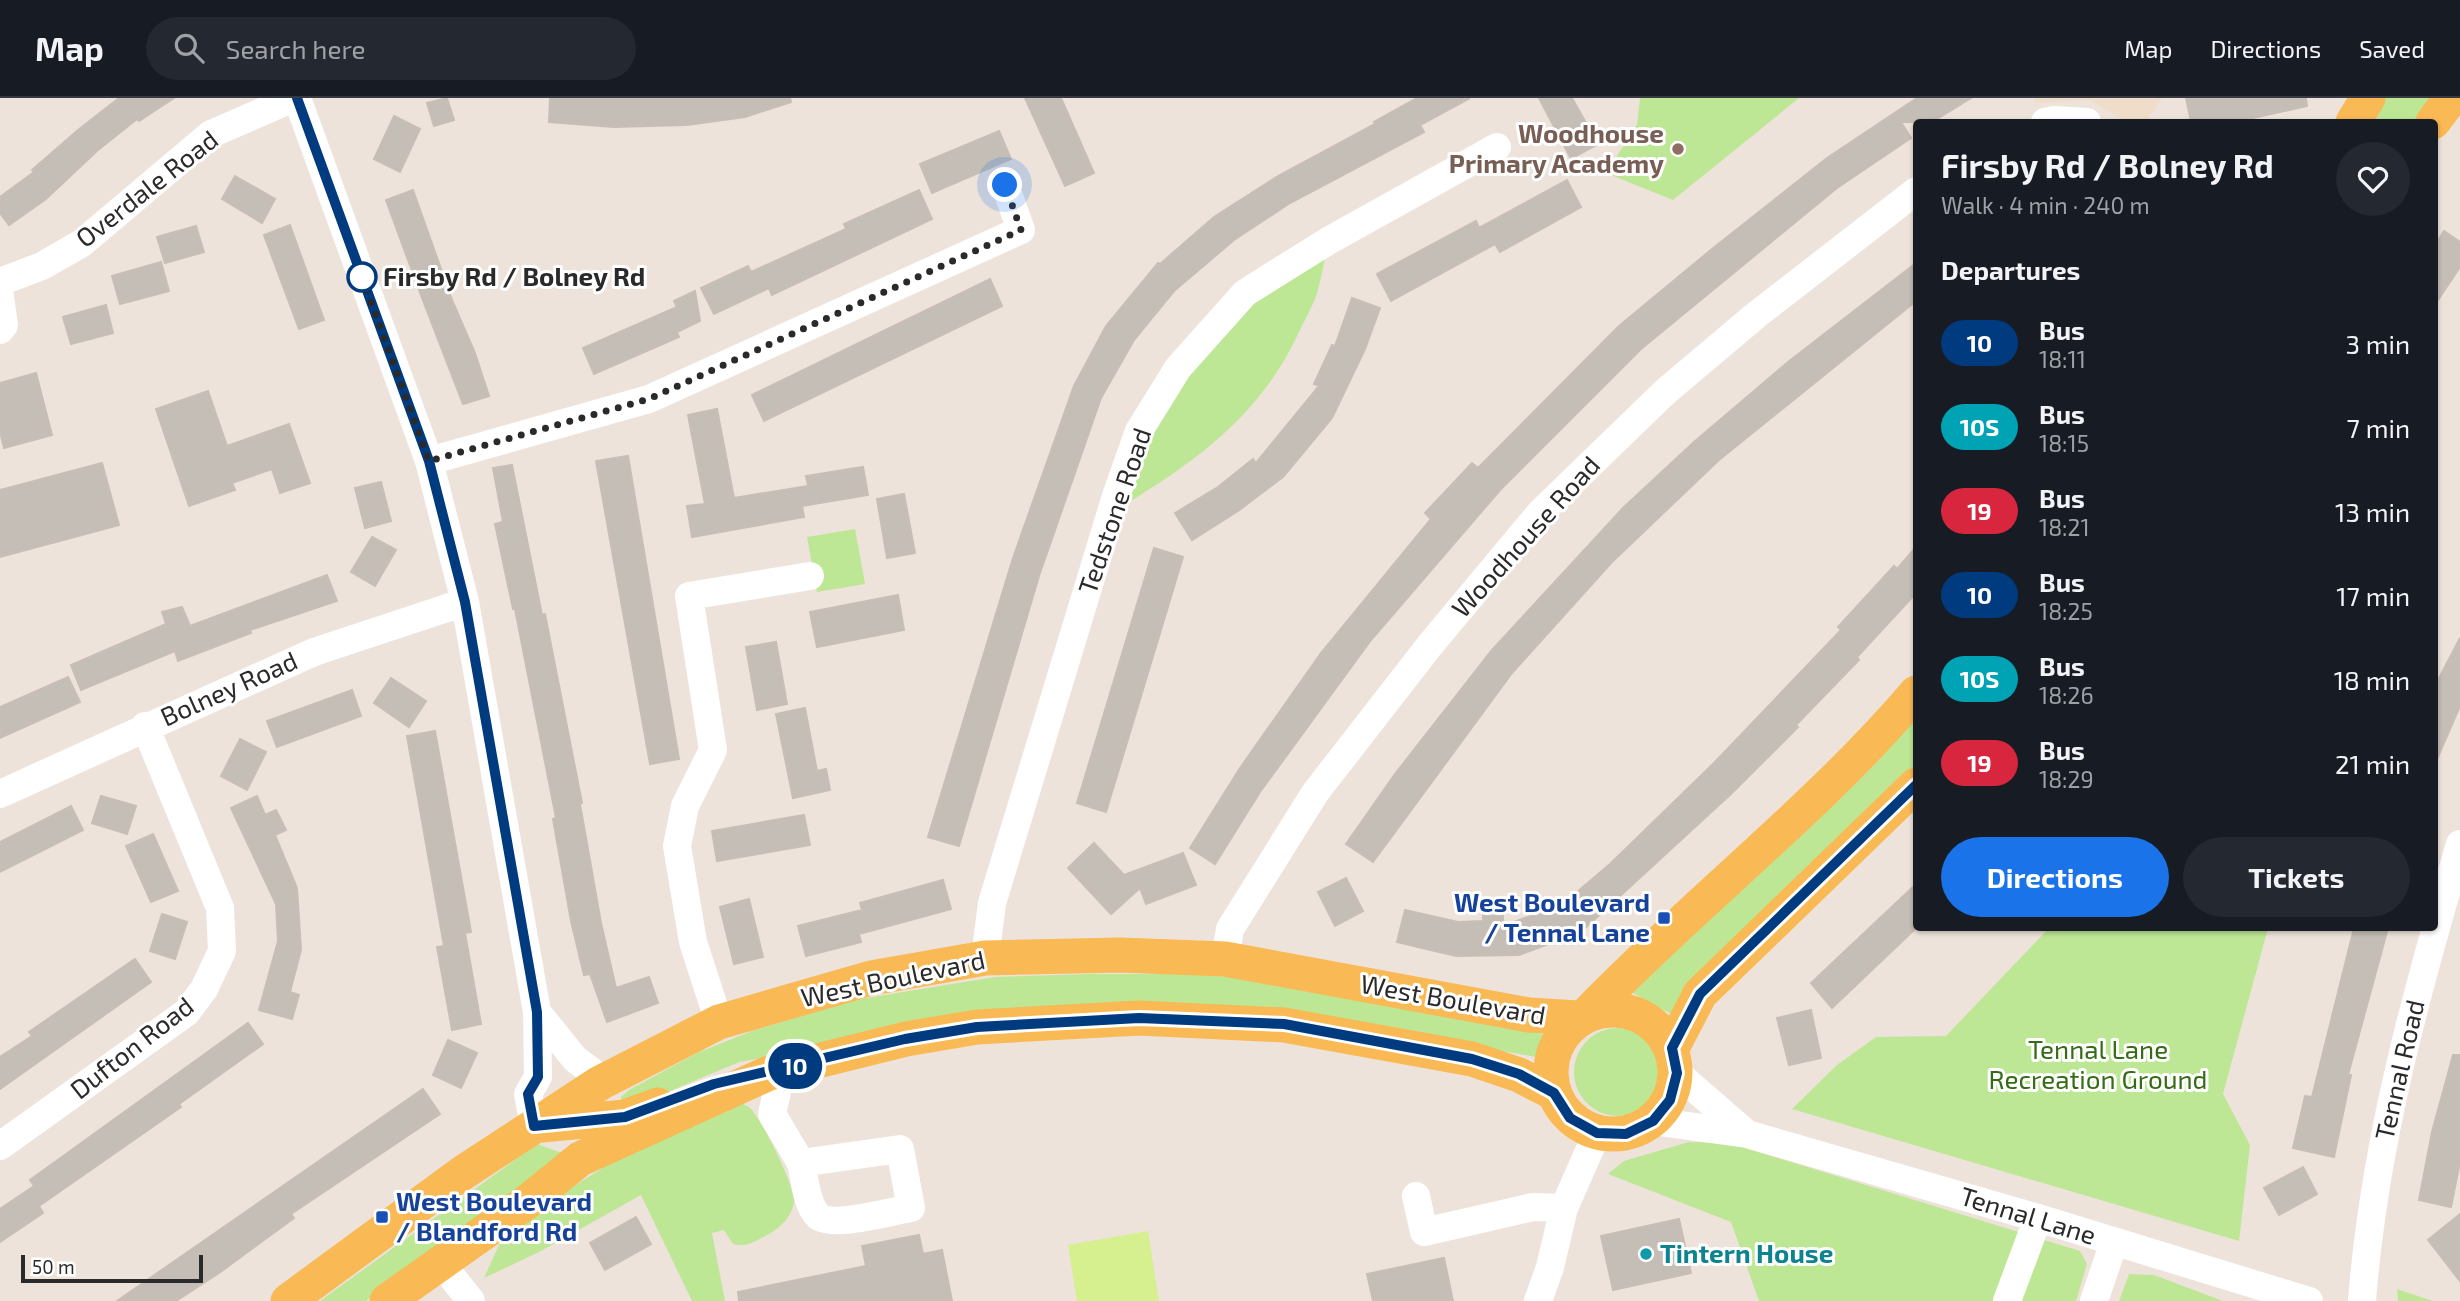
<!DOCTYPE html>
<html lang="en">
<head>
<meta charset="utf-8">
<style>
  :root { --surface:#171b24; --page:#242831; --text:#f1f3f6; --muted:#9ea1a6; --line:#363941; --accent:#1a73e8 }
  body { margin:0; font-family:"Exo 2",sans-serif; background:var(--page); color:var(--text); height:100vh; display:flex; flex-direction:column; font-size:26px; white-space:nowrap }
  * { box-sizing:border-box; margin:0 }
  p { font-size:23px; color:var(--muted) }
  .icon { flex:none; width:38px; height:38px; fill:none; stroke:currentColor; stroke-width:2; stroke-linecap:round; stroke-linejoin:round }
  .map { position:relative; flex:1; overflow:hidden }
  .panel { position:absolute; left:1913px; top:21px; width:525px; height:812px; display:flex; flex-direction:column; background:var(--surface); border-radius:7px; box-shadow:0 2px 5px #0004 }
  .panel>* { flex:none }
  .badge { padding:0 14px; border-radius:23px; font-size:24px; line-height:46px }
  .scale { position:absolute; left:21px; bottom:18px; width:182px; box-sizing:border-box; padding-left:7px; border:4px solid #2a2a2a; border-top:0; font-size:19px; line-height:24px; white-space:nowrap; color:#2a2a2a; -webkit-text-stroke:5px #fff; paint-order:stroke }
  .you { position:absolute; width:35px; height:35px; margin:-18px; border:5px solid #fff; border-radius:50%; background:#1a73e8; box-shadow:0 0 0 10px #1a73e833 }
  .map>.badge { position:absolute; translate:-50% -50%; box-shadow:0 0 0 4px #fff }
  h2 { padding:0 28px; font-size:26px; line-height:63px }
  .round { display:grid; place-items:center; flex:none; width:74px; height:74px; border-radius:37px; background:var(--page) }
  .headline { display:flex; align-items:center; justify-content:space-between; height:119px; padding:0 28px }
  h1 { font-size:33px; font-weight:700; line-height:52px }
  .primary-button { display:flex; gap:14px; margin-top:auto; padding:14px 28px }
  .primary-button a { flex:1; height:80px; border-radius:42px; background:var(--accent); color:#fff; font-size:28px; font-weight:700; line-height:80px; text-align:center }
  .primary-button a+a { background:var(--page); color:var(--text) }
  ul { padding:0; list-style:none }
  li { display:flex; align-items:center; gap:21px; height:84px; padding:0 28px }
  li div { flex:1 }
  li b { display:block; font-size:26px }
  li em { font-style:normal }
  li .badge { min-width:77px; font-weight:700; text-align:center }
  header { display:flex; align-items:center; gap:42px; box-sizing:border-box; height:98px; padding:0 35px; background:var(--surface); border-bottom:2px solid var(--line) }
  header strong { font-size:33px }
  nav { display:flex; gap:38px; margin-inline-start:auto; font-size:24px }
  .search { width:490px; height:63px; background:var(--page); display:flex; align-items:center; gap:18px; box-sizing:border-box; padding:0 24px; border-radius:38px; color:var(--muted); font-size:26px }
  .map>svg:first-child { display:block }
  .education { fill:#f0ddc9 }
  .green { fill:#bde794 }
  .pitch { fill:#d6ef8f }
  .building { fill:#c5beb7; stroke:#c9beb5; stroke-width:2 }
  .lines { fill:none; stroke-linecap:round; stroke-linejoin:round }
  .minor { stroke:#fff; stroke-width:28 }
  .major { stroke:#f9b954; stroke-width:35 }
  .line-casing { stroke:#fff; stroke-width:16 }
  .line { stroke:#003b80; stroke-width:10 }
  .walk { stroke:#2a2a2a; stroke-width:7; stroke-dasharray:0 12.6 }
  .education-dot { fill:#8d6e63; stroke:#fff; stroke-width:2.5 }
  .stop-dot { fill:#fff; stroke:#003b80; stroke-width:3.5 }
  .transit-dot { fill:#1a4fb4; stroke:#fff; stroke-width:2.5 }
  .culture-dot { fill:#0f9aa8; stroke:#fff; stroke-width:2.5 }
  .labels { text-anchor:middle; stroke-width:6; stroke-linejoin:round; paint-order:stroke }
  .education-label { font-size:26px; font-weight:bold; fill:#785e54; stroke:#fff; text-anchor:end }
  .street-label { font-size:26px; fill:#2a2a2a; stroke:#fff }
  .stop-label { font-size:26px; font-weight:bold; fill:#2a2a2a; stroke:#fff; text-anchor:start }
  .transit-label { font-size:26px; font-weight:bold; fill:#164399; stroke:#fff; text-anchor:end }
  .park-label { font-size:26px; fill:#356c15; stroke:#fff }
  .culture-label { font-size:26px; font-weight:bold; fill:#0d838f; stroke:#fff; text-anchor:start }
</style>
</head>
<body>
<header>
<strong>Map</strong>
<div class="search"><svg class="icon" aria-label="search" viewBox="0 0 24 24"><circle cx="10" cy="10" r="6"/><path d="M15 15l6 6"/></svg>Search here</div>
<nav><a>Map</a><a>Directions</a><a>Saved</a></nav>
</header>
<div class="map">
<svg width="2460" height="1203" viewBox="0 0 2460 1203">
  <rect width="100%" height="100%" fill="#ede3db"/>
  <!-- education -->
  <path class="education" d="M2034 0H2162L2146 24H2127L2090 2 2035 5Z"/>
  <!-- green -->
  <path class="green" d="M1640 0H1799L1673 102 1606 75 1637 27Z
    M2381 0H2435L2418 24H2364Z
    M1328 143C1325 160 1322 178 1317 195 1313 208 1305 221 1299 234 1259 321 1191 367 1111 415L1178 270Z
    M855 431 865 486 817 494 807 439Z
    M1916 610V673L1673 917 1631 894Z
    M2049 830H2268L2223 996 2250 1047 2239 1143 1792 1011 1837 967 1876 939 1946 938Z
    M1092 876H1216L1375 902 1543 936 1536 959 1331 922 845 946 739 964 630 1010 622 1009 621 999 629 992 697 955 752 933 854 902 995 879Z
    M1574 974a44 44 0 1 1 88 0a44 44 0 1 1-88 0Z
    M741 1005C744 1007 748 1008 750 1010 761 1020 796 1090 794 1104 791 1121 778 1132 763 1139 753 1145 744 1149 733 1146L724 1132 712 1135 725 1203H692L641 1097 541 1153 484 1180 499 1147 566 1093 636 1049Z
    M1689 1044 1729 1045 2080 1153 2087 1166 2076 1203H1759L1731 1124 1608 1076 1624 1063Z
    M537 1046 565 1056 366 1203H320Z
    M2129 1176 2154 1177 2223 1203H2119Z
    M2397 1191 2433 1203H2398Z"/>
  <!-- pitch -->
  <path class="pitch" d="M1148 1133 1159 1203H1077L1068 1147Z"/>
  <!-- building -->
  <path class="building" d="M119 0H174L139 23 137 21 98 52 46 101 9 127 0 115V99L34 74 32 72 78 32Z
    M447 0 454 22 434 28 427 5Z
    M550 0H790L791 4 745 19 687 27 614 29 549 24Z
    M1025 0H1061L1094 75 1065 88Z
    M1417 0H1470L1420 27 1424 34 1290 105 1234 142 1174 193 1134 242 1101 300 1039 478 959 748 928 739 1013 460 1074 288 1106 228 1158 165 1160 166 1214 119 1278 78 1375 26 1374 24Z
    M1539 0H1572L1598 46 1571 61Z
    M1917 0H1971L1932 24H1901L1911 40 1837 90 1641 251 1501 391 1371 542 1260 694 1215 766 1190 750 1240 670 1321 555 1431 421 1425 415 1472 365 1478 370 1619 228 1712 151 1827 60Z
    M2186 0H2306L2307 8 2235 24H2191Z
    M394 18 420 31 400 74 374 61Z
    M999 33 1011 61 932 95 920 66Z
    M235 78 275 101 262 125 222 101Z
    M1567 82 1581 109 1500 154 1495 146 1391 203 1377 176 1476 123 1479 130Z
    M413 92 452 202 475 255 489 298 463 306 422 200 386 102Z
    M919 92 932 121 772 197 769 190 714 216 701 190 748 168 751 174 846 131 844 126Z
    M290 127 324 222 299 231 264 137Z
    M196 128 204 154 165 165 157 139Z
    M2444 133 2460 144V169L2434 208V149Z
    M161 164 169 193 120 206 112 178Z
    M1916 165V203L1719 362 1612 464 1512 575 1373 764 1346 746 1395 676 1492 552 1623 410 1694 344 1788 264Z
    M990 181 1002 208 764 323 752 297Z
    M695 193 700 223 677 234 679 239 594 276 583 250 677 209 674 203Z
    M1352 200 1380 210 1365 251 1332 320 1283 379 1238 413 1192 442 1175 415 1218 389 1253 361 1256 365 1319 288 1314 286 1332 247 1335 248Z
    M106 207 113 235 71 246 63 219Z
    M36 275 52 337 4 350 0 334V285Z
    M208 293 227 348 289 326 310 385 280 395 272 371 232 385 235 392 189 408 156 311Z
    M717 311 734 400 808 388 806 378 863 369 868 397 802 408 804 419 692 439 687 408 705 406 688 317Z
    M628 358 679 661 650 666 596 363Z
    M102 365 119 427 0 459V392Z
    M512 367 542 517 545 516 582 705 580 706 601 825 616 890 649 879 658 905 607 924 590 876 584 877 571 823 553 721 556 720 515 511H513L495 426 503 424 493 370Z
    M381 384 391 423 365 430 355 390Z
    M904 396 915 455 887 460 877 401Z
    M372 439 396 452 375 488 351 474Z
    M1916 449V495L1857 559 1859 562 1796 627 1798 629 1732 695 1581 834 1519 857 1456 858 1397 844 1405 812 1458 824 1483 823V806H1503V828L1563 806 1610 766 1715 664 1841 532 1838 529 1894 468 1897 471Z
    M1154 450 1183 459 1106 714 1077 705Z
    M327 477 337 503 250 532 251 535 178 563 175 553 81 592 71 567 166 526 162 514 182 509 190 528Z
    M898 497 904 532 817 549 810 514Z
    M2460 540V608L2434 668V590Z
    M776 544 787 606 757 612 746 549Z
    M68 579 80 604 0 640V609Z
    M391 580 426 603 409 629 374 605Z
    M352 592 361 618 277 649 267 623Z
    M805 610 817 673 826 671 830 692 793 700 776 616Z
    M435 633 471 834 465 835 481 926 452 932 437 849 444 848 407 638Z
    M240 641 266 654 247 692 221 678Z
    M101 698 136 708 127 736 92 725Z
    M257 698 265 717 276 712 286 732 275 737 297 790 301 852 290 894 299 897 292 921 259 912 278 843 276 806 231 710Z
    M71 708 83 732 0 774V744Z
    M804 717 810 747 717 763 712 733Z
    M153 736 178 793 151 804 126 748Z
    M1094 745 1124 777 1183 755 1196 787 1146 806 1140 790 1111 816 1068 770Z
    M1346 780 1363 813 1335 828 1318 794Z
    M943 782 951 811 859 836 861 844 806 858 798 828 862 812 860 805Z
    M1916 786V830L1832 910 1811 885Z
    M749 801 763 859 734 866 720 809Z
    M162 816 187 824 175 861 150 853Z
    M2354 830H2388L2348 977H2351L2334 1059 2293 1050 2305 998 2312 999Z
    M135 861 151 884 0 991V959L32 938 29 934Z
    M1811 912 1821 960 1789 967 1777 920Z
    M248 925 263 946 179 1006 181 1009 39 1108 43 1115 0 1144V1111L34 1088 30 1082Z
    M448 942 477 955 461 990 433 977Z
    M2453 957H2460V1064L2451 1109 2419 1102 2432 1034Z
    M423 991 440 1016 291 1116 294 1120 219 1175 176 1203H117Z
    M2303 1069 2317 1096 2279 1117 2264 1090Z
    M2460 1116V1183L2428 1142Z
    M636 1119 651 1146 605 1172 590 1145Z
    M1679 1121 1691 1175 1613 1192 1601 1138Z
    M919 1137 923 1156 942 1152 952 1203H739L738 1194 866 1168 862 1148Z
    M1444 1160 1453 1203H1373L1367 1176Z"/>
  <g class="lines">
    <!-- minor -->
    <path class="minor" d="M297 0 429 363 465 504 537 914 538 979 528 996 534 1028
      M2045 24 2054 22 2087 24
      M0 184 42 168 82 145 211 36 294 0
      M0 199 4 227 0 232
      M429 363 649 301 1021 132 1005 87
      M0 696 314 554 465 504
      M985 860 992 805 1116 398 1139 333 1178 270 1245 195 1328 143 1497 49
      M1225 861 1230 831 1315 695 1430 547 1541 414 1665 294 1755 218 1916 93
      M537 914 575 961 595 976 600 985
      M719 924 693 844 677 748 685 708 713 652 689 498 810 478
      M782 971 772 1016 801 1065 900 1051 911 1110C893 1113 832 1130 818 1118 806 1106 805 1081 801 1065
      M1677 975 1747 1036
      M1652 1023 1747 1036 2038 1120 2309 1203
      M0 1048 187 914 204 891 222 853 220 810 145 628
      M1416 1098 1424 1134 1533 1109 1564 1110
      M441 1165 471 1203
      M1538 1203 1550 1169 1564 1110 1597 1035
      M2007 1203 2038 1120
      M2094 1203 2114 1144
      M2362 1203C2374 1046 2416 896 2460 746"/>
    <!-- major -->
    <path class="major" d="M2353 24 2368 0
      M2433 24 2451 0
      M1551 974a62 62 0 1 1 124 0a62 62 0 1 1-124 0Z
      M1588 915C1694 805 1817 711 1916 595
      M1672 950 1700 896 1916 687
      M542 1027 625 1019 658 1007
      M288 1203 461 1076 600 985 719 924 871 880 985 860 1120 857 1225 861 1529 917 1578 920
      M387 1203 527 1104 580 1061 769 975 906 941 977 929 1139 920 1284 927 1472 961 1519 977 1554 995"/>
  </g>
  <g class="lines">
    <!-- line casing -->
    <g class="line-casing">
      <path id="line" d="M297 0 429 363 465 504 537 914 538 979 528 996 534 1028 625 1019 714 986 905 941 977 929 1139 920 1284 926 1472 961 1519 976 1554 995 1570 1020 1597 1035 1626 1036 1653 1023 1670 1002 1677 975 1672 950 1700 896 1916 687"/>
    </g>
    <!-- line -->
    <use href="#line" class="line"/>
    <!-- walk -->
    <path class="walk" d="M362 179 360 174 429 363 649 301 1021 132 1005 87"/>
  </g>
  <!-- markers -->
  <circle class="education-dot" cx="1678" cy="51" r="7"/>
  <circle class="stop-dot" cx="362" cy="179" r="14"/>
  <g class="transit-dot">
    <rect x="1657" y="813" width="14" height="14" rx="3.5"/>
    <rect x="375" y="1112" width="14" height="14" rx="3.5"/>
  </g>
  <circle class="culture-dot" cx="1646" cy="1156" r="7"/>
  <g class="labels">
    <!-- education labels -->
    <g class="education-label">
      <text x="1664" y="45">Woodhouse<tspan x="1664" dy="30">Primary Academy</tspan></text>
    </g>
    <!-- street labels -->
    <g class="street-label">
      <text transform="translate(147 91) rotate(-38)" y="9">Overdale Road</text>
      <text transform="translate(1115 413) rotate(-71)" y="9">Tedstone Road</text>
      <text transform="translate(1526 439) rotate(-48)" y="9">Woodhouse Road</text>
      <text transform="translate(229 591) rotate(-24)" y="9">Bolney Road</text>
      <text transform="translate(893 881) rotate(-12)" y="9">West Boulevard</text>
      <text transform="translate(1453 902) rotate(10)" y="9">West Boulevard</text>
      <text transform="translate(132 950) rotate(-38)" y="9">Dufton Road</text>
      <text transform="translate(2400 972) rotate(-77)" y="9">Tennal Road</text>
      <text transform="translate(2028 1118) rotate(17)" y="9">Tennal Lane</text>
    </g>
    <!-- stop labels -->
    <g class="stop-label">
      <text x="383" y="188">Firsby Rd / Bolney Rd</text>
    </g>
    <!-- transit labels -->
    <g class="transit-label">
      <text x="1650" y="814">West Boulevard<tspan x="1650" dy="30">/ Tennal Lane</tspan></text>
      <text x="396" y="1113" text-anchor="start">West Boulevard<tspan x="396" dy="30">/ Blandford Rd</tspan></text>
    </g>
    <!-- park labels -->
    <g class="park-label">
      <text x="2098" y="961">Tennal Lane<tspan x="2098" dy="30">Recreation Ground</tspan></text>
    </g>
    <!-- culture labels -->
    <g class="culture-label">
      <text x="1660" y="1165">Tintern House</text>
    </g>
  </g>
</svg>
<div class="scale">50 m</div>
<div class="you" style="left:1005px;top:87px"></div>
<b class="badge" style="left:795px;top:968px;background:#003b80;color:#fff">10</b>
<section class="panel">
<div class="headline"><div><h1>Firsby Rd / Bolney Rd</h1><p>Walk · 4 min · 240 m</p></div><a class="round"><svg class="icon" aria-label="heart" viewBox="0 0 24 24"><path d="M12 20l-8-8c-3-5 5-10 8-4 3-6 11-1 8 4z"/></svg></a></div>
<h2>Departures</h2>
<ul>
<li><span class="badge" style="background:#003b80;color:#fff">10</span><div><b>Bus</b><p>18:11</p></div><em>3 min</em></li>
<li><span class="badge" style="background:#00a3b4;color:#fff">10S</span><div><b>Bus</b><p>18:15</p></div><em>7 min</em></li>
<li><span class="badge" style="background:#d7263d;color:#fff">19</span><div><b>Bus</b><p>18:21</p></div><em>13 min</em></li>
<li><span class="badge" style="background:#003b80;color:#fff">10</span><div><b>Bus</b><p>18:25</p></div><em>17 min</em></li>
<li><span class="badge" style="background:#00a3b4;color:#fff">10S</span><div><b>Bus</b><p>18:26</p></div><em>18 min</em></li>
<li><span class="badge" style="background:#d7263d;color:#fff">19</span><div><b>Bus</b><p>18:29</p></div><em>21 min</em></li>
</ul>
<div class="primary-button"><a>Directions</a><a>Tickets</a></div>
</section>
</div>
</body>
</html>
